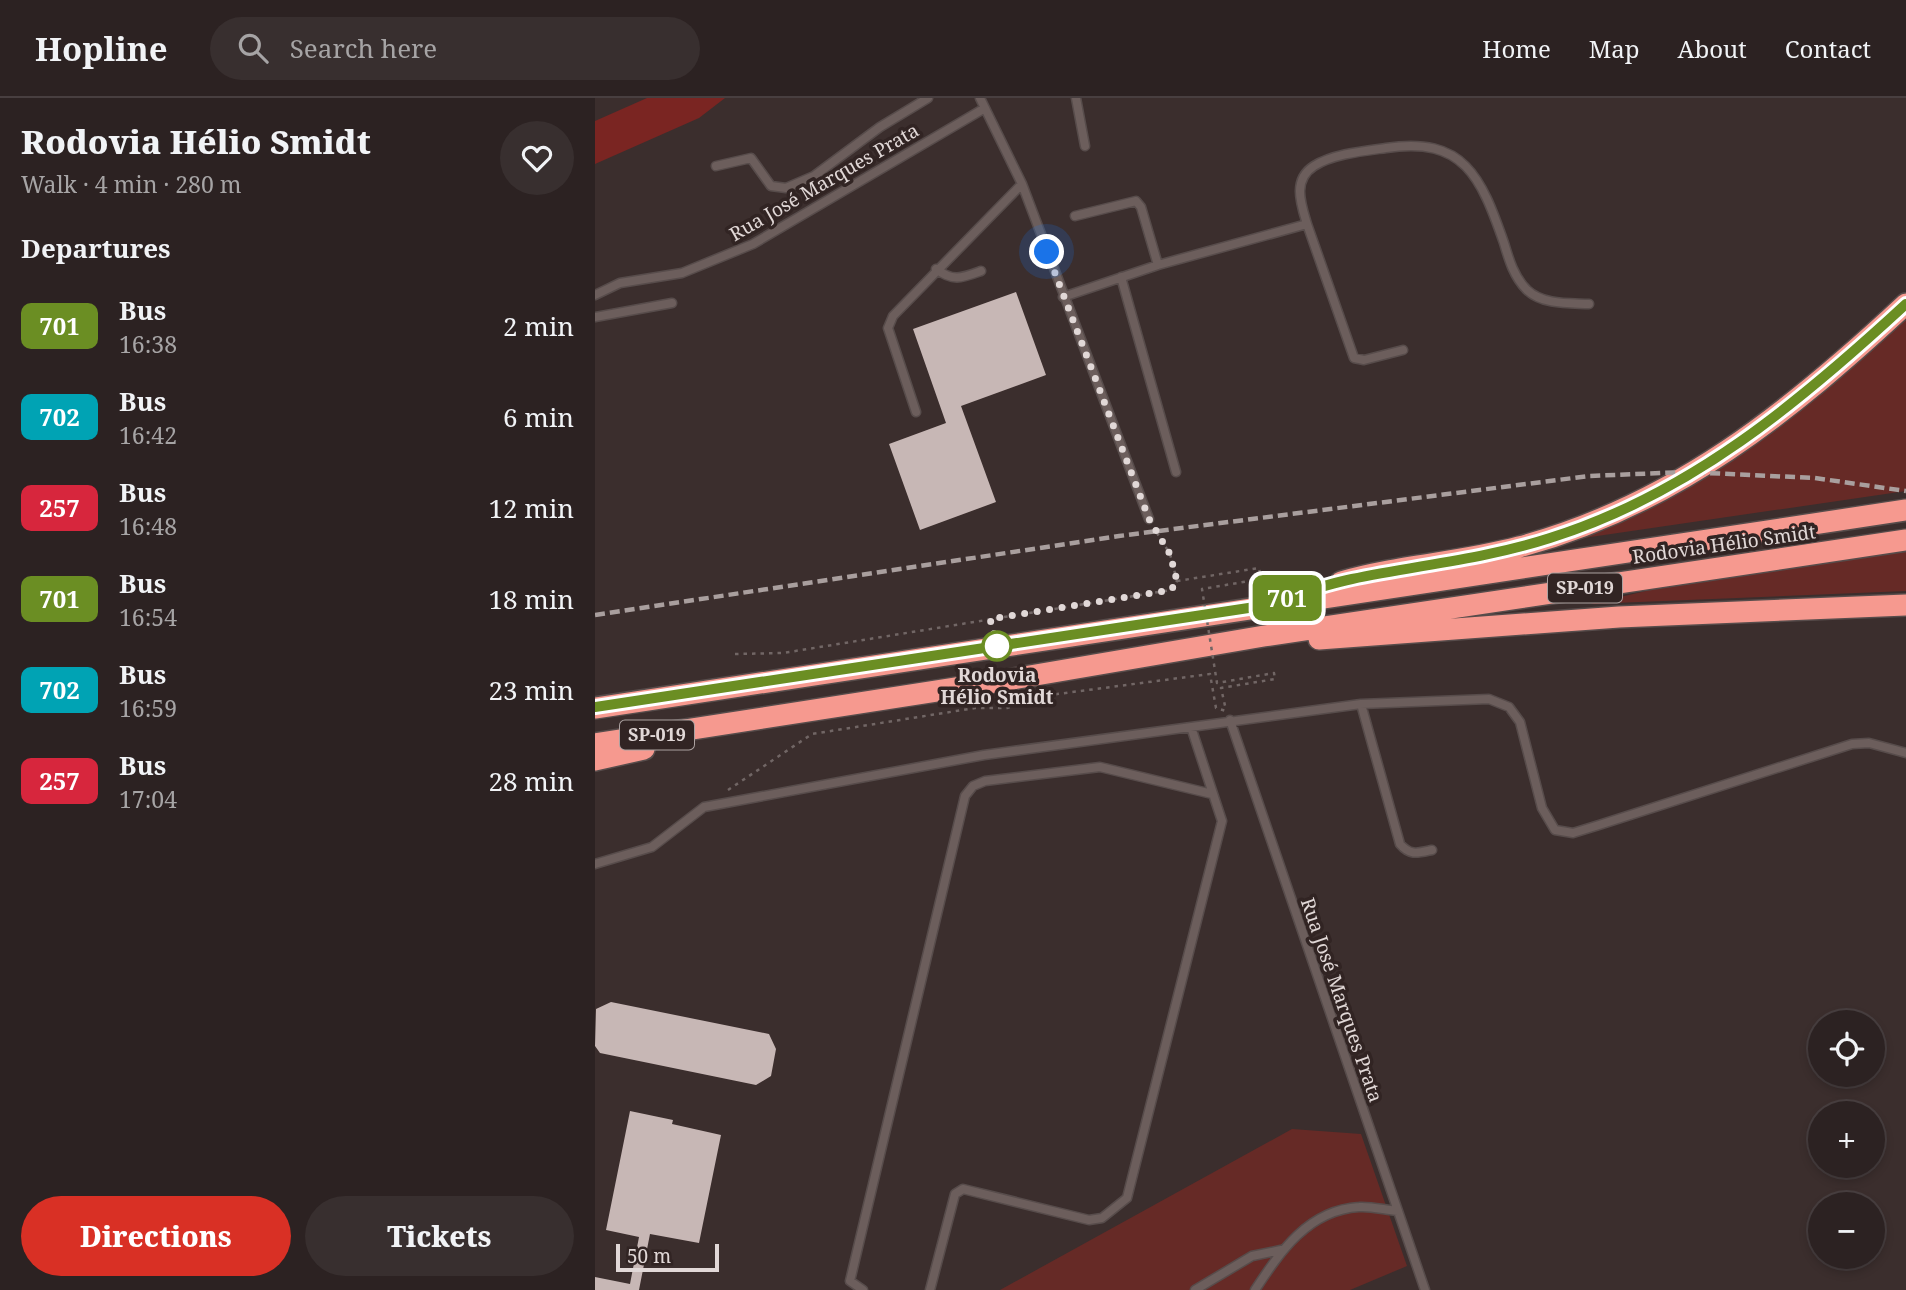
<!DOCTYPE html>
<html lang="en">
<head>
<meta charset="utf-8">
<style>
  :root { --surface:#2c2222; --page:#382f2f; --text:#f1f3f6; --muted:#a6a4a5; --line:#483f40; --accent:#d93025 }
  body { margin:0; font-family:"Noto Serif",serif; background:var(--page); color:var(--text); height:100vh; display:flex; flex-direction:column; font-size:26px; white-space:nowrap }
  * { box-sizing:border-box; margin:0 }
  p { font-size:23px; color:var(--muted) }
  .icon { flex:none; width:38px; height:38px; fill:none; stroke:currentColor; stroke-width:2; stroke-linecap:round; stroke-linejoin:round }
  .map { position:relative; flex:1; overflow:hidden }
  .sheet { display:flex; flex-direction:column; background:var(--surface); width:595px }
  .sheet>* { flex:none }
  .badge { padding:0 14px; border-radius:10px; font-size:24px; line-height:46px }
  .fabs { position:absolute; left:1213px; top:912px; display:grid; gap:14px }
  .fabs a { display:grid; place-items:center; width:77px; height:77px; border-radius:50%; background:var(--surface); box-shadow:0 4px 10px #0003,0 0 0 2px var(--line); font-size:35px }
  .scale { position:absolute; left:21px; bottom:18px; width:103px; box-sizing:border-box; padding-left:7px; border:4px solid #e1d8d7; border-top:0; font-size:19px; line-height:24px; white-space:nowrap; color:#e1d8d7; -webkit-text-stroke:5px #312423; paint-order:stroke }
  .you { position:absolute; width:35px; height:35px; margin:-18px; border:5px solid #fff; border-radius:50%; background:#1a73e8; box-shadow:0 0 0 10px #1a73e833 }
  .map>.badge { position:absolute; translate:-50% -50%; box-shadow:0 0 0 4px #fff }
  h2 { padding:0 21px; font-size:26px; line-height:63px }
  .round { display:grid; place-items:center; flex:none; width:74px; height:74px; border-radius:37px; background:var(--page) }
  .head { display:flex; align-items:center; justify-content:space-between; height:119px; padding:0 21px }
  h1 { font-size:33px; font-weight:800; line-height:52px }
  .action { display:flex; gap:14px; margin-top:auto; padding:14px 21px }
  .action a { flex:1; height:80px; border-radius:42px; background:var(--accent); color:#fff; font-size:28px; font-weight:800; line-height:80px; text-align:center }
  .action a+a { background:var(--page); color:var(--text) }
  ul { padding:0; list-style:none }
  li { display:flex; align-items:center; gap:21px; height:91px; padding:0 21px }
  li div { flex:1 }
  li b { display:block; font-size:26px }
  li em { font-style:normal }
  li .badge { min-width:77px; font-weight:700; text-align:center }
  header { display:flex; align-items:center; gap:42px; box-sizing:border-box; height:98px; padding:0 35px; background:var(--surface); border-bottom:2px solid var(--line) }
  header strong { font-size:33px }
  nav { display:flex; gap:38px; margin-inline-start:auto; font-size:24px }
  .search { width:490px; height:63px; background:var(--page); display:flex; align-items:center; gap:18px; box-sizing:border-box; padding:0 24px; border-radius:38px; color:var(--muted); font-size:26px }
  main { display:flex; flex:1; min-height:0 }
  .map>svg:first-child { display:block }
  .green { fill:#662a26 }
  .water { fill:#7a2522 }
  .building { fill:#c7b7b5 }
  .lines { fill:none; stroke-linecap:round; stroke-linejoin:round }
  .service-casing { stroke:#574c4b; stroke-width:11 }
  .motorway-casing { stroke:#574c4b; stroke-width:24 }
  .path { stroke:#716665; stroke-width:2.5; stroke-dasharray:3.5 5; stroke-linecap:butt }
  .service { stroke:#6c5e5c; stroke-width:8 }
  .motorway { stroke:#f6998f; stroke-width:21 }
  .rail { stroke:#a99f9e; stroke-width:4.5; stroke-dasharray:10 5; stroke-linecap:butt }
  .path-bridge { stroke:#716665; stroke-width:2.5; stroke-dasharray:3.5 5; stroke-linecap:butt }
  .line-casing { stroke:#fff; stroke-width:16 }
  .line { stroke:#6b8e23; stroke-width:10 }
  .walk { stroke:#e1d8d7; stroke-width:7; stroke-dasharray:0 12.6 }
  .stop-dot { fill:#fff; stroke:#6b8e23; stroke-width:3.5 }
  .labels { text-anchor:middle; stroke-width:7; stroke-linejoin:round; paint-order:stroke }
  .shield { fill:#312423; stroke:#aca2a1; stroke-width:2 }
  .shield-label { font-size:18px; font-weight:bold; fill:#e1d8d7 }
  .street-label { font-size:19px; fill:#e1d8d7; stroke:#312423 }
  .stop-label { font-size:19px; font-weight:bold; fill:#e1d8d7; stroke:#312423 }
</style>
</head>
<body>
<header>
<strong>Hopline</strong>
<div class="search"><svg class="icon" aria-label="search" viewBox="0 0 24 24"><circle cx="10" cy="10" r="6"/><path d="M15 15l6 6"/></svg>Search here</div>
<nav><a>Home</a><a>Map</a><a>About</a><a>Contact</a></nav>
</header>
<main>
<section class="sheet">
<div class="head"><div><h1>Rodovia Hélio Smidt</h1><p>Walk · 4 min · 280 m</p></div><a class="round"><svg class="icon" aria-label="heart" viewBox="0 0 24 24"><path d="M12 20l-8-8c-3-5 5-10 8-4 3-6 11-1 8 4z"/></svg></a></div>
<h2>Departures</h2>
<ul>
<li><span class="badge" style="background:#6b8e23;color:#fff">701</span><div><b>Bus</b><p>16:38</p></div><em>2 min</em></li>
<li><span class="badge" style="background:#00a3b4;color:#fff">702</span><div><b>Bus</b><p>16:42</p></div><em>6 min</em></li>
<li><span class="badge" style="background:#d7263d;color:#fff">257</span><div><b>Bus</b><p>16:48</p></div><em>12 min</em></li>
<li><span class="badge" style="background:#6b8e23;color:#fff">701</span><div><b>Bus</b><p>16:54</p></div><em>18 min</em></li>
<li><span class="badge" style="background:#00a3b4;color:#fff">702</span><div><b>Bus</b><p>16:59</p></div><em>23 min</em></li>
<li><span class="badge" style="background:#d7263d;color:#fff">257</span><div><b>Bus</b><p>17:04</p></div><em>28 min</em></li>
</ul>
<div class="action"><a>Directions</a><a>Tickets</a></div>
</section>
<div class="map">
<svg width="1311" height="1192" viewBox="0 0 1311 1192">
  <rect width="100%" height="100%" fill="#3b2e2d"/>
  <!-- green -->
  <path class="green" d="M1311 214V393L975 442 1024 421Z
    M1311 451V493L995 506 1111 479Z
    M697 1031 766 1036 812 1168 755 1192H405Z"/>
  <!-- water -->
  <path class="water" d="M52 0H130L104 20 0 66V23Z"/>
  <!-- building -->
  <path class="building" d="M421 194 451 277 366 308 401 404 325 432 294 346 351 325 318 231Z
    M16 904 174 936 181 951 176 978 161 987 5 955 0 948 1 911Z
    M35 1013 78 1022 77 1026 126 1037 104 1145 55 1136 44 1192H0V1179L35 1186 44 1139 11 1132Z"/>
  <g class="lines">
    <!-- service casing -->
    <g class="service-casing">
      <path id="service" d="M385 0 427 86 554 421
        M481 0 490 48
        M121 68 156 60 176 88 191 90 219 78 285 29 333 0
        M480 118 541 103 546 109 563 167
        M712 126 759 260 769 262 808 252
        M341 171C358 184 367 180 386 173
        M526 179 581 374
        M0 197 25 185 87 175 158 146 390 10
        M468 199 563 167 712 126C706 106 697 82 719 68 738 56 769 53 791 50 869 38 886 79 909 145 914 162 919 179 932 192 948 207 974 205 994 206
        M0 219 77 205
        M321 314 293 230 298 218 427 86
        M766 606 805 746C815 758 823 755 837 752
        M635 622 830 1192
        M0 766 57 749 109 709 389 657 766 606 894 601 914 609 925 624 947 710 960 732 978 735 1004 727 1257 646 1274 645 1311 655
        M268 1192 255 1183 370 698 378 688 390 683 505 669 617 696
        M335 1192 360 1096 368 1091 494 1122 507 1120 532 1100 627 723 596 629
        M600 1192 657 1158 686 1152
        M660 1192C685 1154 713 1112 764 1109 776 1108 790 1112 803 1113"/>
    </g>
    <!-- motorway casing -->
    <g class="motorway-casing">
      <path id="motorway" d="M746 484C804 467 865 465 924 449 1080 407 1195 314 1311 206
        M724 541 1024 519 1311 507
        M0 610 1311 412
        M0 646 406 583 669 538 1311 442
        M0 662 49 651"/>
    </g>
    <!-- path -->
    <path class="path" d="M140 556 188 555 576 492 582 483 575 456 559 430
      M133 692 217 636 380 610H412L455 597 615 576 621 610 631 613"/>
    <!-- service -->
    <use href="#service" class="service"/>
    <!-- motorway -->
    <use href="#motorway" class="motorway"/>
    <!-- rail -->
    <path class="rail" d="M0 517 524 438 994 378 1090 374 1220 380 1311 393"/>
    <!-- path-bridge -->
    <path class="path-bridge" d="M582 483 664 470 666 481 607 491 622 585 679 575 680 581 626 590 631 612"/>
  </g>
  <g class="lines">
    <!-- line casing -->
    <g class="line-casing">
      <path id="line" d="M0 609 660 509C692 500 724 488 757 481 823 467 890 461 955 440 1095 396 1205 304 1311 206"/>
    </g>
    <!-- line -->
    <use href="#line" class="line"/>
    <!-- walk -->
    <path class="walk" d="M402 548 395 521 576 492 582 483 575 456 554 421 452 154"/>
  </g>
  <!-- markers -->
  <circle class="stop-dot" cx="402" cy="548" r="14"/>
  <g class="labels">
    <!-- shield labels -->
    <g class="shield">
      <rect x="953" y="475.5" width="74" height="29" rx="5"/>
      <rect x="25" y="622.5" width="74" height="29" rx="5"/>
    </g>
    <g class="shield-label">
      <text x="990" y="496">SP-019</text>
      <text x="62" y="643">SP-019</text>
    </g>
    <!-- street labels -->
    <g class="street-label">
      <text transform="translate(229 84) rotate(-30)" y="7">Rua José Marques Prata</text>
      <text transform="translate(1129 446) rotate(-8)" y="7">Rodovia Hélio Smidt</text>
      <text transform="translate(747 902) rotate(71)" y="7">Rua José Marques Prata</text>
    </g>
    <!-- stop labels -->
    <g class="stop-label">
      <text x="402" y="584">Rodovia<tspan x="402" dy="22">Hélio Smidt</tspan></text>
    </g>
  </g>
</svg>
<div class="fabs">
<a><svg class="icon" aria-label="locate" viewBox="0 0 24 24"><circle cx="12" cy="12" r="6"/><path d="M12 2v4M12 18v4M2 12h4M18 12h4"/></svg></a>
<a>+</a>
<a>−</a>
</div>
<div class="scale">50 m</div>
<div class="you" style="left:452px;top:154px"></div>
<b class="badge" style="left:692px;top:500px;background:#6b8e23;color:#fff">701</b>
</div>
</main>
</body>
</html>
